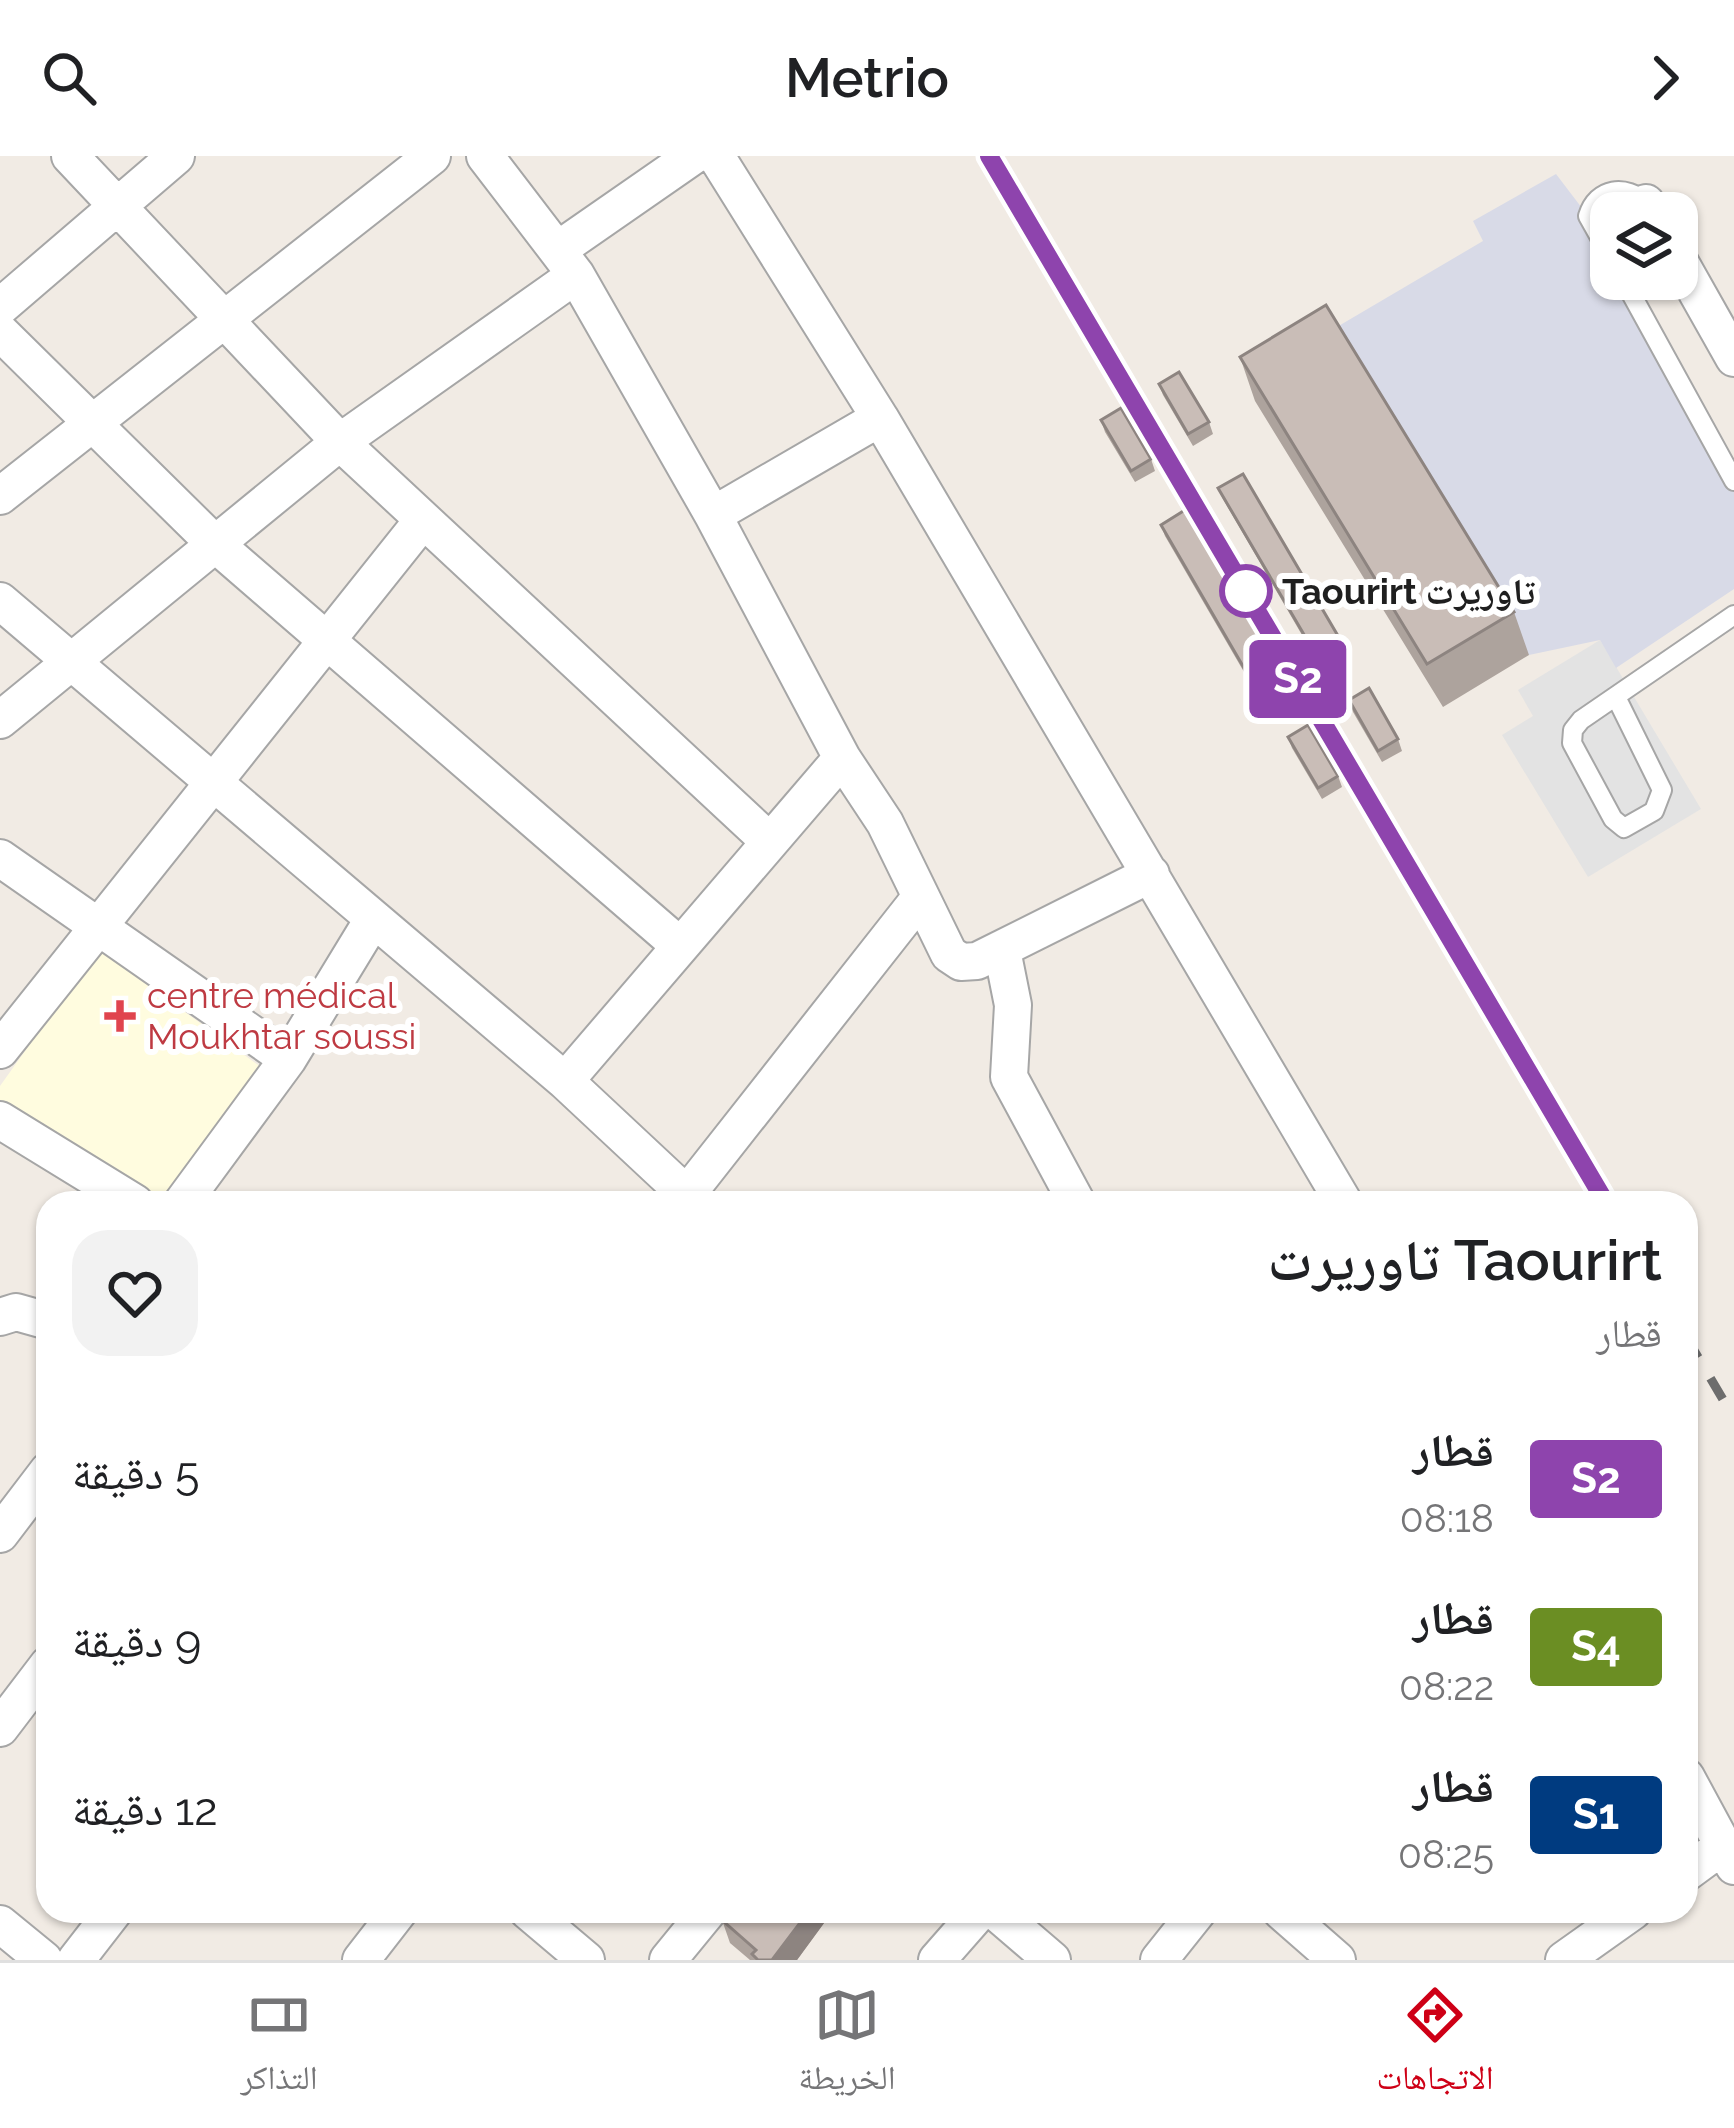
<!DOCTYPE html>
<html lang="ar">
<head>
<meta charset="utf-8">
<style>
  :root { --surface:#fff; --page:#f2f2f2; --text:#202124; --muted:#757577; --line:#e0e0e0; --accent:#ce0016 }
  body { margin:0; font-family:Raleway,"Noto Naskh Arabic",sans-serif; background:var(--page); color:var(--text); direction:rtl; height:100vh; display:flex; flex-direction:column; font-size:45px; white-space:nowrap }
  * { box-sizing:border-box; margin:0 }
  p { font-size:39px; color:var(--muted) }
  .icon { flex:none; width:66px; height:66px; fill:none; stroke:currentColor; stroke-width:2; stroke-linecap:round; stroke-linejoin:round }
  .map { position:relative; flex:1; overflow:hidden; direction:ltr }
  .drawer { position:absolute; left:36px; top:1035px; width:1662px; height:732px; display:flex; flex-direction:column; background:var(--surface); border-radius:36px; box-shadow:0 3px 9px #0004; direction:rtl }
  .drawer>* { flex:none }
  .badge { padding:0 24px; border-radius:9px; font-size:42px; line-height:78px }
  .fabs { position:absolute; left:1590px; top:36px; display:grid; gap:24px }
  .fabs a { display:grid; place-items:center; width:108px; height:108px; border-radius:24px; background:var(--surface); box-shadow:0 3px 9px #0004; font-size:60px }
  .map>.badge { position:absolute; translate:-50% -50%; box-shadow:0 0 0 6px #fff }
  .round { display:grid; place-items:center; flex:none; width:126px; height:126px; border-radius:36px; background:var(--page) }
  .headline { display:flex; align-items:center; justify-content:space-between; height:204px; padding:0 36px }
  h1 { font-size:57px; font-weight:600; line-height:90px }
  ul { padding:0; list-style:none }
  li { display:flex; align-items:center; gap:36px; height:168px; padding:0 36px }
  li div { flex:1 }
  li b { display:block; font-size:45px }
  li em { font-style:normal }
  li .badge { min-width:132px; font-weight:700; text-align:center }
  header { display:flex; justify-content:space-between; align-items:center; height:156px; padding:0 36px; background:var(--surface); font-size:54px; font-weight:600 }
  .tabs { display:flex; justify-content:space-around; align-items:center; height:168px; border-top:3px solid var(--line); background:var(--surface); font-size:33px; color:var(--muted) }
  .tabs a { display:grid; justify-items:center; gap:6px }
  .tabs .current { color:var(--accent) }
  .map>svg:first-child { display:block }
  .education { fill:#fffcdf }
  .parking { fill:#e3e3e3 }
  .plaza { fill:#d8dae7 }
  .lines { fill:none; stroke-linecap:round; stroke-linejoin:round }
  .lane-casing { stroke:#a6a6a6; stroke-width:22 }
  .street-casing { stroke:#a6a6a6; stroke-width:40 }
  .lane { stroke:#fff; stroke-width:18 }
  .street { stroke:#fff; stroke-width:36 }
  .rail { stroke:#6d6d6d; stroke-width:9; stroke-dasharray:24 24; stroke-linecap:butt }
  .wall { fill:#ada39d }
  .shaded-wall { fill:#8d8480 }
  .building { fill:#c9bdb7; stroke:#8d8480; stroke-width:3 }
  .line-casing { stroke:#fff; stroke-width:27 }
  .line { stroke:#8e44ad; stroke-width:18 }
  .stop-dot { fill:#fff; stroke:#8e44ad; stroke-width:6 }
  .health-dot { fill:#e0444e; stroke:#fff; stroke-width:4.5 }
  .labels { text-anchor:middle; stroke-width:12; stroke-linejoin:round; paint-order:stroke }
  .stop-label { font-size:36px; font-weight:bold; fill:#1f1f1f; stroke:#fff; text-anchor:start }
  .health-label { font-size:36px; fill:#be3a42; stroke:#fff; text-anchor:start }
</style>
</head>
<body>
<header><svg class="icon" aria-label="forward" viewBox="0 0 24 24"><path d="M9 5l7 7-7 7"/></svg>Metrio<svg class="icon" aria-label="search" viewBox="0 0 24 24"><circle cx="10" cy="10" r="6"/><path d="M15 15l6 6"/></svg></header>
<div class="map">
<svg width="1734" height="1804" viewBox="0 0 1734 1804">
  <rect width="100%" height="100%" fill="#f1ebe4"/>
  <!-- education -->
  <path class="education" d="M98 793 283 927 197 1047H152L0 970V930Z"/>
  <!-- parking -->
  <path class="parking" d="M1600 484 1701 653 1588 721 1502 579 1533 560 1518 534Z"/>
  <!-- plaza -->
  <path class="plaza" d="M1556 18 1588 60 1611 102V123H1623L1734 325V433L1616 512 1600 484 1529 499 1342 193 1325 178 1483 85 1473 65Z"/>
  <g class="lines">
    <!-- lane casing -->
    <g class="lane-casing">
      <path id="lane" d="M1611 101 1588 60C1597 31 1626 28 1646 47
        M1623 123 1734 325
        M1616 541 1662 634 1654 655 1624 672 1613 663 1572 587 1573 574 1581 564 1734 459"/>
    </g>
    <!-- street casing -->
    <g class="street-casing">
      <path id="street" d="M70 0 340 286 769 685
        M485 0 576 119 713 359 842 602 885 667 949 798 961 806 977 805 1151 718
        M716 0 880 262 1344 1047
        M1646 47 1652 57
        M559 93 693 0
        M1677 101 1734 202
        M0 151 176 0
        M0 176 213 386 680 790
        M0 340 432 0
        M713 359 880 262
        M0 445 565 925 687 1039
        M0 564 340 286 576 119
        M0 702 288 903
        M1002 794 1013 849 1009 921 1077 1047
        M0 894 423 364
        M565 925 842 602
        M0 964 135 1047
        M182 1047 288 903 372 765
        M680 1047 920 742
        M0 1161 16 1156 48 1165
        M0 1378 48 1315
        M0 1572 48 1509
        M1686 1621 1734 1710
        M1686 1717 1724 1689
        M528 1755 586 1804
        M995 1755 1052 1804
        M1281 1755 1337 1804
        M0 1768 44 1804
        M76 1804 114 1755
        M361 1804 399 1755
        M668 1804 708 1755
        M937 1804 980 1755
        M1159 1804 1198 1755
        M1564 1804 1633 1755"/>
    </g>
    <!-- lane -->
    <use href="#lane" class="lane"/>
    <!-- street -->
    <use href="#street" class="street"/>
    <!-- rail -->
    <path class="rail" d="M989 0 1606 1047
      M1686 1181 1734 1262"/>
  </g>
  <!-- wall -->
  <path class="wall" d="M1240 201 1514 456 1529 499 1443 551 1255 245Z
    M1159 228 1209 266 1213 278 1193 290 1163 239Z
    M1101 264 1151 303 1155 315 1135 326 1105 276Z
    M1218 332 1341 485 1345 496 1320 510 1223 343Z
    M1161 369 1282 521 1287 533 1262 547 1165 380Z
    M1349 544 1398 583 1402 595 1382 606 1353 556Z
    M1288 581 1338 620 1342 631 1322 643 1292 592Z
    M729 1755H824L827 1763 797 1804H750L730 1787 722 1764Z"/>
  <!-- shaded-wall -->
  <path class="shaded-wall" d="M809 1755H824L827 1763 797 1804H772Z"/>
  <!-- building -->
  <path class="building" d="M1326 149 1514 456 1427 508 1240 201Z
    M1179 216 1209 266 1188 278 1159 228Z
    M1121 252 1151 303 1131 315 1101 264Z
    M1243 318 1341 485 1316 499 1218 332Z
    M1185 354 1282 521 1258 536 1161 369Z
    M1369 532 1398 583 1378 595 1349 544Z
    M1308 569 1338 620 1318 632 1288 581Z
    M729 1755H809L772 1804H758L752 1798 756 1794 722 1764Z"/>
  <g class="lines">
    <!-- line casing -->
    <g class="line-casing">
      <path id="line" d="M989 0 1606 1047"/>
    </g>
    <!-- line -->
    <use href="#line" class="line"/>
  </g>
  <!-- markers -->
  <circle class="stop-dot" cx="1246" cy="435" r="24"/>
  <path class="health-dot" d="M114 842h12v12h12v12h-12v12h-12v-12h-12v-12h12z"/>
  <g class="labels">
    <!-- stop labels -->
    <g class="stop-label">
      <text x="1282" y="448">Taourirt تاوريرت</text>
    </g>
    <!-- health labels -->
    <g class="health-label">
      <text x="147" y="852">centre médical<tspan x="147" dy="41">Moukhtar soussi</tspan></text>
    </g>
  </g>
</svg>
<div class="fabs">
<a><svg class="icon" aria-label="layers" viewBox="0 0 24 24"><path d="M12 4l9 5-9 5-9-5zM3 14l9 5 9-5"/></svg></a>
</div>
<b class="badge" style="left:1298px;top:523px;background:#8e44ad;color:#fff">S2</b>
<section class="drawer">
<div class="headline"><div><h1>Taourirt تاوريرت</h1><p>قطار</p></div><a class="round"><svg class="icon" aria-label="heart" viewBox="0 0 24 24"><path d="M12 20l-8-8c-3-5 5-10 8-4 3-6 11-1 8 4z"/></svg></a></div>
<ul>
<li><span class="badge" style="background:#8e44ad;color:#fff">S2</span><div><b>قطار</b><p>08:18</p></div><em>5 دقيقة</em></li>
<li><span class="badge" style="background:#6b8e23;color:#fff">S4</span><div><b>قطار</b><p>08:22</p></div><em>9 دقيقة</em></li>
<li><span class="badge" style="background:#003b80;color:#fff">S1</span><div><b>قطار</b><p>08:25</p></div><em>12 دقيقة</em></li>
</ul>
</section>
</div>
<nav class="tabs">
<a class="current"><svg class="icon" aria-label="directions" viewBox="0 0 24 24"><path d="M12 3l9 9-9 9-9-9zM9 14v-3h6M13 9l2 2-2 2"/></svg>الاتجاهات</a>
<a><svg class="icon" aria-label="map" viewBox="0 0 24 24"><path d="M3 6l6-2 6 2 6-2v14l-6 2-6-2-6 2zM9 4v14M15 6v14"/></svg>الخريطة</a>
<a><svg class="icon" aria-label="tickets" viewBox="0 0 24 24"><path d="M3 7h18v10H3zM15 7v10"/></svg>التذاكر</a>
</nav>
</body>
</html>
